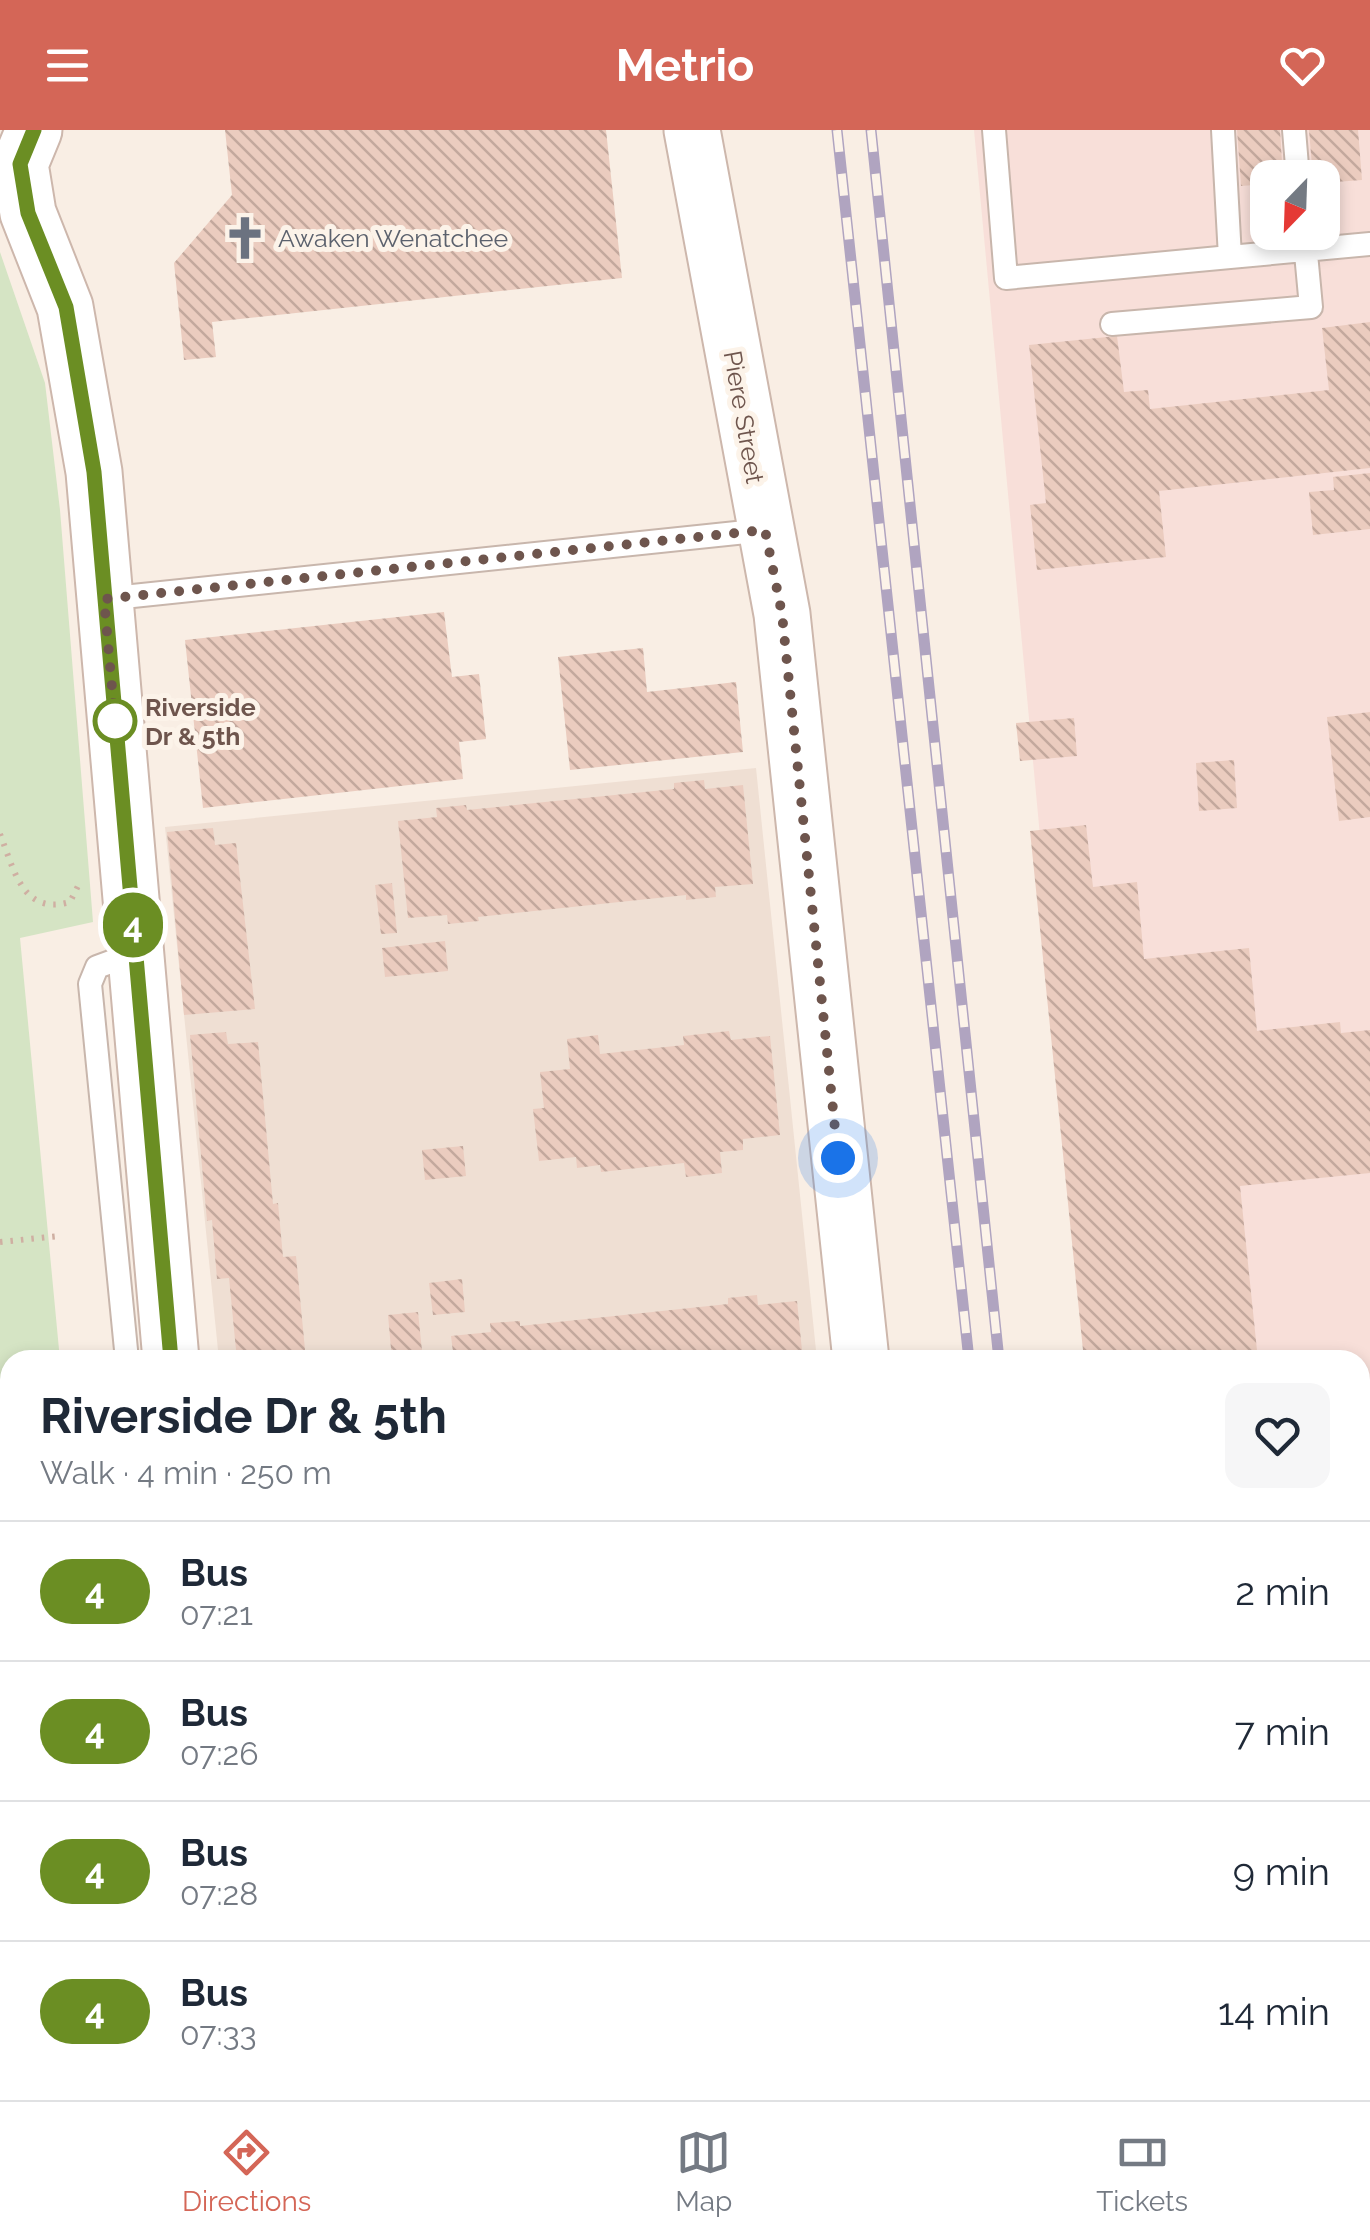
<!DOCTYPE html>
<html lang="en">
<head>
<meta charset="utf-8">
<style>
  :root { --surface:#fff; --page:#f6f6f7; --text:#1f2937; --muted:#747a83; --line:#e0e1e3; --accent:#d46657 }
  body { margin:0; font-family:Raleway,sans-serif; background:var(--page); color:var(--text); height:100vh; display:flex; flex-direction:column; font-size:38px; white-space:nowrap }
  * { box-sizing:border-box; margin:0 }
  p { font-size:32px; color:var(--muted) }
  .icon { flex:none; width:55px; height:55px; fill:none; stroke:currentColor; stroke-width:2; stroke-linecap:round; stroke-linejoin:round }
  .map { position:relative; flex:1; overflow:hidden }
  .side { position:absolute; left:0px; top:1220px; width:1370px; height:750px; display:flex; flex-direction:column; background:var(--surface); border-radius:30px 30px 0 0; box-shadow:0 5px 15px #0003 }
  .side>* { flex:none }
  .badge { padding:0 20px; border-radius:32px; font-size:35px; line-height:65px }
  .needle { width:65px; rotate:203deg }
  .controls { position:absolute; left:1250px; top:30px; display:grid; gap:20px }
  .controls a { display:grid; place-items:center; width:90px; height:90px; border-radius:20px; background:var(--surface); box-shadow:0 5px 15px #0003; font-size:50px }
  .you { position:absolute; width:50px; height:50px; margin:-25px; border:8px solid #fff; border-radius:50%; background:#1a73e8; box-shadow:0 0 0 15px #1a73e833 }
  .map>.badge { position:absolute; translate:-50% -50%; box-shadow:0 0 0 5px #fff }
  .round { display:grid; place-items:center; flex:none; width:105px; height:105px; border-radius:20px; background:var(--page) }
  .overview { display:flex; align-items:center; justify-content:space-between; height:170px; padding:0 40px }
  h1 { font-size:48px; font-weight:700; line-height:75px }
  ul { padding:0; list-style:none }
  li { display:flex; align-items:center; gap:30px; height:140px; padding:0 40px; border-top:2px solid var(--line) }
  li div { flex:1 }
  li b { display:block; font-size:38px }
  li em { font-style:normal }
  li .badge { min-width:110px; font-weight:700; text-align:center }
  header { display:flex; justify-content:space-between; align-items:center; height:130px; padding:0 40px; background:var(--accent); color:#fff; font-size:45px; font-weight:700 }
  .menu { display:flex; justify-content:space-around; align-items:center; height:140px; border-top:2px solid var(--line); background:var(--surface); font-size:28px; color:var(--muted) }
  .menu a { display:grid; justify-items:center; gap:5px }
  .menu .current { color:var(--accent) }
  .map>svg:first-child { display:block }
  .residential { fill:#efdfd3 }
  .commercial { fill:#f8dfd9; fill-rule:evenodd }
  .green { fill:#d5e4c4 }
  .building { fill:url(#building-back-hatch) }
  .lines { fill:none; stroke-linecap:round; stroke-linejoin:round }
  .lane-casing { stroke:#c8b6ac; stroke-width:26 }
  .street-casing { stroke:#c8b6ac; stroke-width:49 }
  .secondary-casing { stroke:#cdb7ac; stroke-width:59 }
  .path { stroke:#cfafa2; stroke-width:6; stroke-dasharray:2.5 8; stroke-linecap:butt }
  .lane { stroke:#fff; stroke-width:22 }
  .street { stroke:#fff; stroke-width:45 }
  .secondary { stroke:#fff; stroke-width:55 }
  .rail-casing { stroke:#b0a4c0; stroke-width:11 }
  .rail { stroke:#fcf3e9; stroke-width:8; stroke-dasharray:22; stroke-linecap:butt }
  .line-casing { stroke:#fff; stroke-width:22 }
  .line { stroke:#6b8e23; stroke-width:15 }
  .walk { stroke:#6e554d; stroke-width:10; stroke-dasharray:0 18 }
  .stop-dot { fill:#fff; stroke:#6b8e23; stroke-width:5 }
  .labels { text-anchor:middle; stroke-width:10; stroke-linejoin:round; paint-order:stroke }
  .worship-label { font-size:25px; fill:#5b616d; stroke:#fcf3e9; text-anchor:start }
  .street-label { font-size:25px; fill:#6e554d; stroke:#fcf3e9 }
  .stop-label { font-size:25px; font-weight:bold; fill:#6e554d; stroke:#fcf3e9; text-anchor:start }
</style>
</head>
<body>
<header><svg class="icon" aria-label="menu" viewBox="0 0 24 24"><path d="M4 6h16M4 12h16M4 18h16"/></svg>Metrio<svg class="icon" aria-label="heart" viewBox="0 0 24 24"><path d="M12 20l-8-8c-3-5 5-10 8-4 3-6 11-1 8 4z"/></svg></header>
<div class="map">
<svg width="1370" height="1970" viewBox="0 0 1370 1970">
  <defs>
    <pattern id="building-back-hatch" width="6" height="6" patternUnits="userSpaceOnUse" patternTransform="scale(2.5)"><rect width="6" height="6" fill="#ebccbf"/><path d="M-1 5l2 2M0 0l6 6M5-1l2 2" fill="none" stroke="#c3a89d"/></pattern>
  </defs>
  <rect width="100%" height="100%" fill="#f9eee4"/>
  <!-- residential -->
  <path class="residential" d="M756 638 817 1230H219L165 697Z
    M10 1890V1960H217L219 1970H0V1891Z"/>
  <!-- commercial -->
  <path class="commercial" d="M974 0H1370V1970H1158L1157 1960H1360V1230H1089ZM1268 48H1322V102H1268Z"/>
  <!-- green -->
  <path class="green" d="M0 122 45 253 60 380 93 792 20 808 60 1230H10V1465H0Z"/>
  <!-- building -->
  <path class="building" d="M225 0H606L622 148 212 192 216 227 184 230 174 133 232 65Z
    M1237 0H1280L1283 48H1268V54L1241 56Z
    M1309 0H1358L1362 50 1322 53V48H1313Z
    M1370 192V338L1159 361 1166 427 1037 440 1030 375 1046 373 1029 215 1117 206 1124 262 1148 260 1150 279 1329 260 1322 198Z
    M1370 343V399L1313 405 1309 362 1334 360 1333 347Z
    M444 482 452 547 479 544 486 609 459 612 463 649 203 678 185 510Z
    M643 518 647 562 736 552 743 622 570 640 558 527Z
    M1370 582V687L1339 691 1327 587Z
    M1074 588 1077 626 1020 631 1016 593Z
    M1234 630 1237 678 1199 681 1196 633Z
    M704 650 705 659 743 655 753 754 715 757 716 767 686 770V765L478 787 479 791 448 794 447 785 408 788 398 691 437 687 436 678 466 675 467 680 674 659V653Z
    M1086 695 1093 757 1137 752 1144 829 1249 818 1257 901 1340 892 1341 903 1370 900V1043L1240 1056 1258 1230H1084L1030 701Z
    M213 698 215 715 236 713 255 879 184 885 167 702Z
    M392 753 397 803 381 804 375 755Z
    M445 811 448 841 385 847 382 818Z
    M729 901 731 910 770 906 780 1005 743 1009V1020L720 1022 722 1043 686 1047 684 1033 601 1042 600 1035 577 1038 576 1027 539 1031 533 979 544 978 540 942 570 939 567 909 598 905 600 924 684 915 683 906Z
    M226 902 228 914 258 912 273 1074 278 1073 283 1127 296 1126 306 1230H237L229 1148 217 1149 212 1090 207 1091 190 905Z
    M463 1016 466 1046 425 1050 422 1020Z
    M462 1149 465 1182 433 1185 429 1153Z
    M757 1165 758 1175 797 1171 803 1230H454L451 1206 491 1202 490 1193 520 1191V1196L728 1174V1168Z
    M418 1182 423 1230H392L388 1185Z
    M1370 1371V1443L1360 1444V1372Z
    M10 1595V1638L0 1639V1596Z
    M10 1775V1867L0 1868V1776Z
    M1370 1834V1942H1366L1369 1970H1162L1161 1960H1360V1835Z
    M10 1931V1960H198L199 1970H0V1932Z"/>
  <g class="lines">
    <!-- lane casing -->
    <g class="lane-casing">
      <path id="lane" d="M994 0 1006 148 1230 127
        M1223 0 1230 127 1370 114
        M1294 0 1298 48
        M1112 194 1311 177 1304 102
        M104 469 765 400
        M127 1230 90 854 97 837 135 823
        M1360 1532 1370 1531
        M1360 1716 1370 1715"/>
    </g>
    <!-- street casing -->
    <g class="street-casing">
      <path id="street" d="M0 1698 10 1697"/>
    </g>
    <!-- secondary casing -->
    <g class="secondary-casing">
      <path id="secondary" d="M34 0 20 34 28 83 65 177 94 342 171 1230
        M692 0 782 484 861 1230
        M265 1960 271 1970
        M940 1960 941 1970"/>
    </g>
    <!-- path -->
    <path class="path" d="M0 704C14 739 22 786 70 772L81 750
      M0 1112 59 1106"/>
    <!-- lane -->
    <use href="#lane" class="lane"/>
    <!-- street -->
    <use href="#street" class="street"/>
    <!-- secondary -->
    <use href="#secondary" class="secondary"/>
    <!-- rail casing -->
    <g class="rail-casing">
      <path id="rail" d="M837 0 969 1230
        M871 0 999 1230
        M1047 1960 1048 1970
        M1075 1960 1076 1970"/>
    </g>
    <!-- rail -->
    <use href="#rail" class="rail"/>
  </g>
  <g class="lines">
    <!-- line casing -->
    <g class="line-casing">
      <path id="line" d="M34 0 20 34 28 83 66 177 94 342 171 1230"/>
    </g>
    <!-- line -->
    <use href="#line" class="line"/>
    <!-- walk -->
    <path class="walk" d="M115 591 104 469 765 400 782 484 838 1028"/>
  </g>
  <!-- icons -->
  <defs>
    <g id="church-bare" transform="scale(3.45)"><path d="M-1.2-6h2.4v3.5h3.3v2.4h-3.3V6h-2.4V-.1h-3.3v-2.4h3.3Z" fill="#6b7280" stroke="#fcf3e9" stroke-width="2.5" paint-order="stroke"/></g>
  </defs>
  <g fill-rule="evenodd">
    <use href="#church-bare" x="245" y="108"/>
  </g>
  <!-- markers -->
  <circle class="stop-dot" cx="115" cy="591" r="20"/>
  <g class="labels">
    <!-- worship labels -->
    <g class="worship-label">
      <text x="278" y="117">Awaken Wenatchee</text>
    </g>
    <!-- street labels -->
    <g class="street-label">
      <text transform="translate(744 287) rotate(80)" y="9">Piere Street</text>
    </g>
    <!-- stop labels -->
    <g class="stop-label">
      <text x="145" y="586">Riverside<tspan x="145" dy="29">Dr &amp; 5th</tspan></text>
    </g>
  </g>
</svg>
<div class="controls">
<a><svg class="needle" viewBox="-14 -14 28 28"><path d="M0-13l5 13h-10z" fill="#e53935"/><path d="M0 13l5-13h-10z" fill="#747a83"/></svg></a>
</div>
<div class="you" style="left:838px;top:1028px"></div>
<b class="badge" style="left:133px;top:795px;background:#6b8e23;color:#fff">4</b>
<section class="side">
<div class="overview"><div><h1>Riverside Dr &amp; 5th</h1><p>Walk · 4 min · 250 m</p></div><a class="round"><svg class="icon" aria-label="heart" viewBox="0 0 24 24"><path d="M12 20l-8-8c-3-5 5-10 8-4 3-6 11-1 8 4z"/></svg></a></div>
<ul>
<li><span class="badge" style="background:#6b8e23;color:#fff">4</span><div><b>Bus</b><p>07:21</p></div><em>2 min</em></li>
<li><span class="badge" style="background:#6b8e23;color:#fff">4</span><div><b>Bus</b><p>07:26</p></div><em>7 min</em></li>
<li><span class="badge" style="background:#6b8e23;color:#fff">4</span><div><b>Bus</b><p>07:28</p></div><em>9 min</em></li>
<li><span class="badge" style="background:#6b8e23;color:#fff">4</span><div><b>Bus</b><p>07:33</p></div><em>14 min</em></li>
</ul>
</section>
</div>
<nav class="menu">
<a class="current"><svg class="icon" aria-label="directions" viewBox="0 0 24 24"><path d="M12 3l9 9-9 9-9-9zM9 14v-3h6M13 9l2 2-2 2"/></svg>Directions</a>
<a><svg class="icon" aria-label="map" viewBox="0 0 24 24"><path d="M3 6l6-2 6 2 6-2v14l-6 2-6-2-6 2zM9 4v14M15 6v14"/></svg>Map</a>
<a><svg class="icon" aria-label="tickets" viewBox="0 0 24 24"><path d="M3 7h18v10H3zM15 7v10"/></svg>Tickets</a>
</nav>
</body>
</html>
